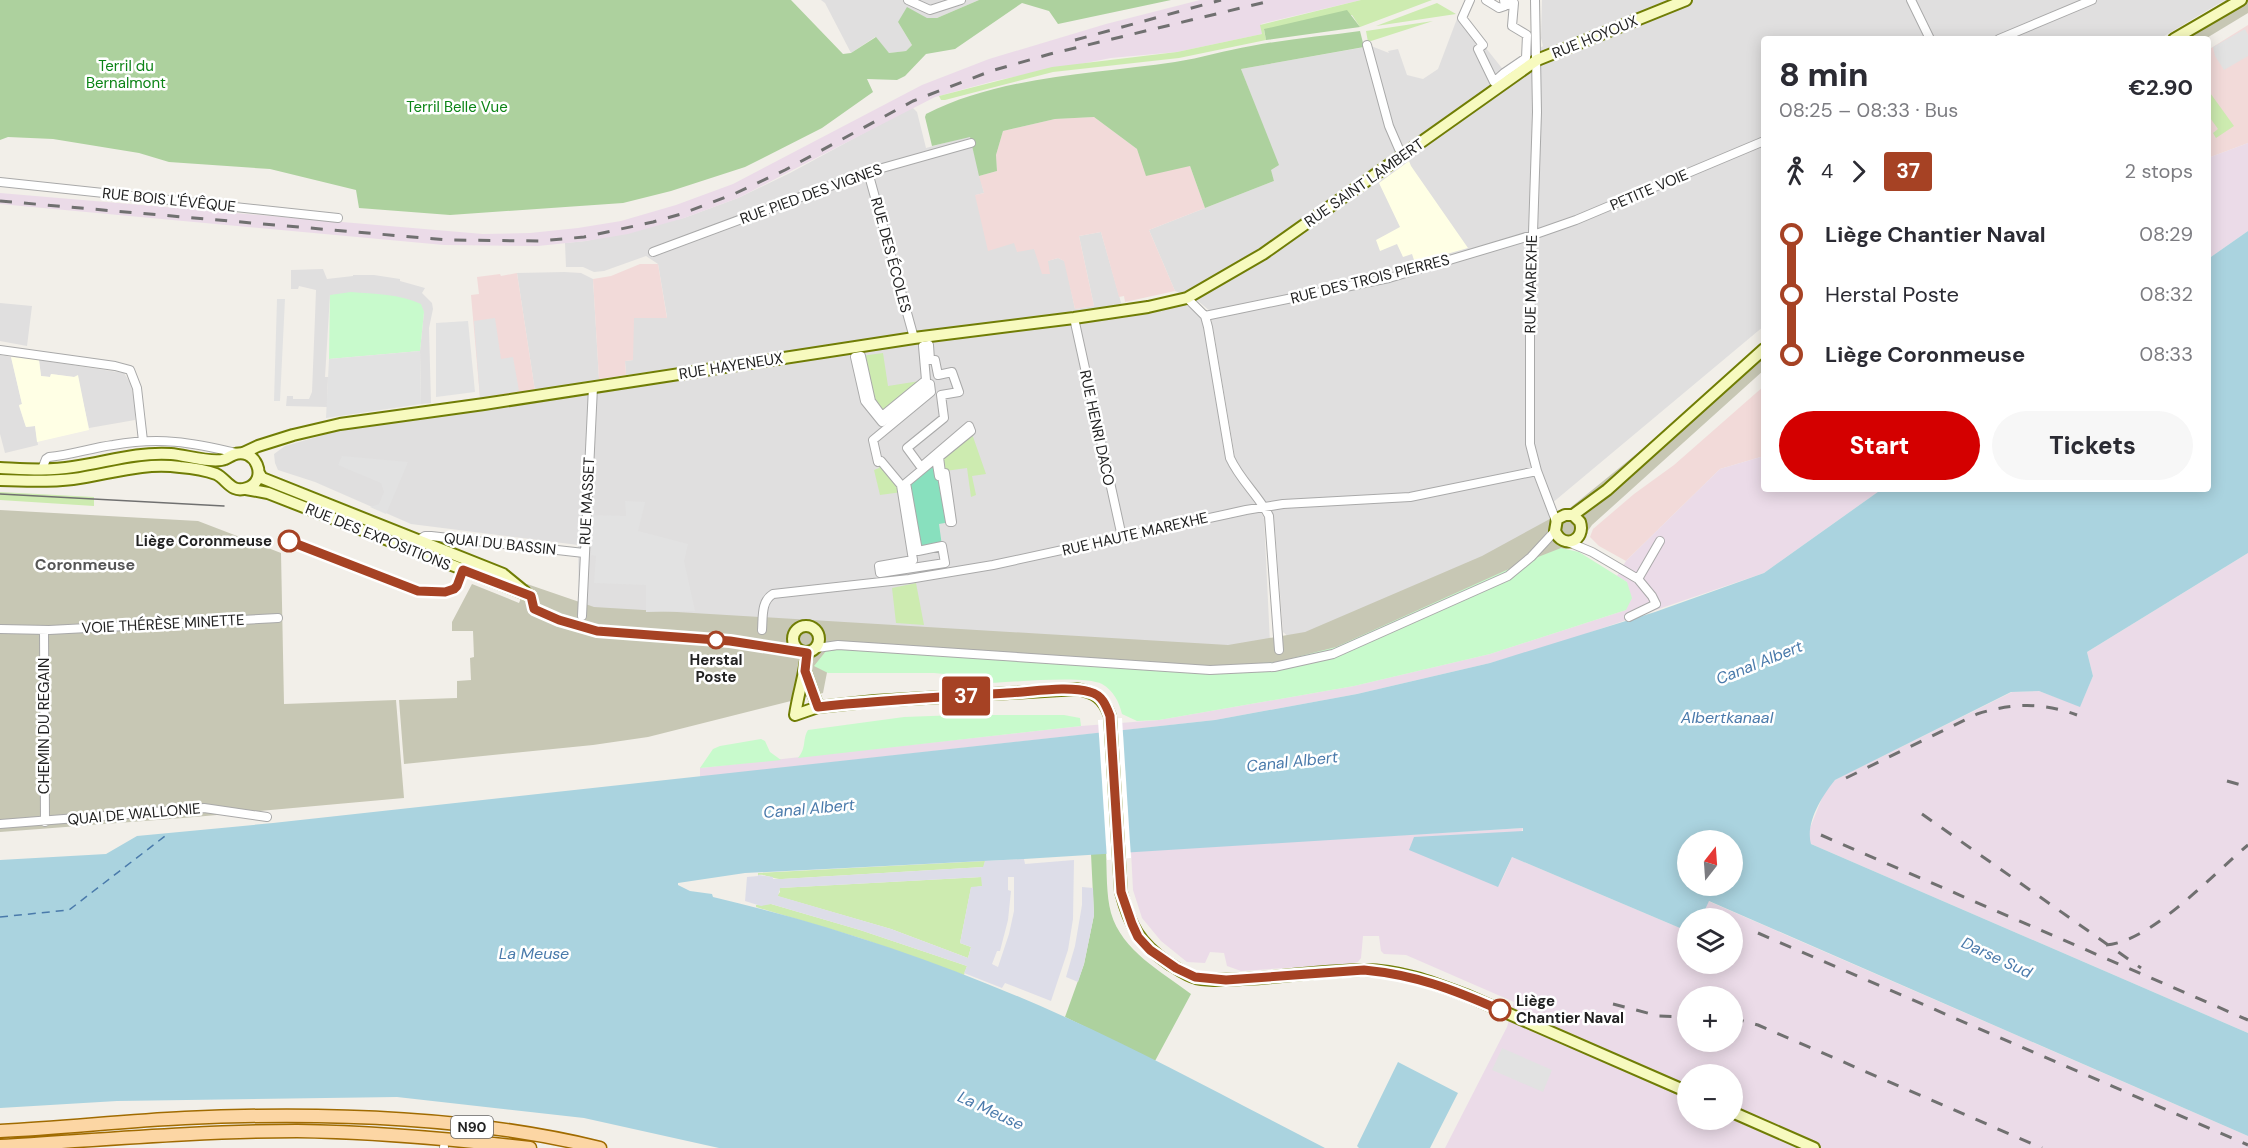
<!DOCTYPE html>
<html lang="en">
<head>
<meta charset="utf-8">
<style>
  :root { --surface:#fff; --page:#f7f7f7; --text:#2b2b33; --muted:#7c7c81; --accent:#d40000 }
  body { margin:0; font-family:"DM Sans",sans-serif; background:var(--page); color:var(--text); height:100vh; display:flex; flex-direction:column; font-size:22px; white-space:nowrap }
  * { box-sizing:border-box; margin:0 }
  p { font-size:20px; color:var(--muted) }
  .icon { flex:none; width:33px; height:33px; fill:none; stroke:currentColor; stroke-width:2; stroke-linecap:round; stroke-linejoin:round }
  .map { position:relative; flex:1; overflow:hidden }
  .panel { position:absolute; left:1761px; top:36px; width:450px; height:456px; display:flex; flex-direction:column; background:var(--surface); border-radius:6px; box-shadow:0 3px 15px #0003 }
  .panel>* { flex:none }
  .badge { padding:0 12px; border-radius:4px; font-size:21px; line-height:39px }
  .needle { width:39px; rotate:17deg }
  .controls { position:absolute; left:1677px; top:830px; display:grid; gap:12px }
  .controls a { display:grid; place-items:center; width:66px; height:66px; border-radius:50%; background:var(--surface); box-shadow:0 3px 15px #0003; font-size:30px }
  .map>.badge { position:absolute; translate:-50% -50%; box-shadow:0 0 0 3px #fff }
  .legs { display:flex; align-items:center; gap:9px; height:66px; padding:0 18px; font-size:20px }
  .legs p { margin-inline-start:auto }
  .headline { display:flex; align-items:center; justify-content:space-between; height:102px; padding:0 18px }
  h1 { font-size:33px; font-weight:800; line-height:45px }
  .primary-button { display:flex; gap:12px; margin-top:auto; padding:12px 18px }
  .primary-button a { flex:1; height:69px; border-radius:36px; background:var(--accent); color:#fff; font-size:24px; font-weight:800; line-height:69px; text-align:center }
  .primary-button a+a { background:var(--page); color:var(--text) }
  ul { padding:0 18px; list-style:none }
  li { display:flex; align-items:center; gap:21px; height:60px; font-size:22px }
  li i { display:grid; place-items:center; width:9px; height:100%; margin:0 8px; background:currentColor }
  li i::after { content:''; width:15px; height:15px; margin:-8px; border:4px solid; border-radius:50%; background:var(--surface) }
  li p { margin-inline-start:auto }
  li:first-child i { background:linear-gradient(#0000 50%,currentColor 0) }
  li:last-child i { background:linear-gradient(currentColor 50%,#0000 0) }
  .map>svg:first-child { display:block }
  .residential { fill:#e0dfdf }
  .commercial { fill:#f2dad9 }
  .industrial { fill:#ebdbe8; fill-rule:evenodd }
  .education { fill:#ffffe5 }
  .construction { fill:#c7c7b4 }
  .grass { fill:#cdebb0 }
  .forest { fill:#add19e }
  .park { fill:#c8facc }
  .pitch { fill:#88e0be }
  .parking { fill:#e2e2e2 }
  .plaza { fill:#dddde8; fill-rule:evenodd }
  .water { fill:#aad3df; fill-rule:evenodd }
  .pier { fill:#fff }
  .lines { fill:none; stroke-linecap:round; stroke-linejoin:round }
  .ferry { stroke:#4a7aab; stroke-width:1.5; stroke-dasharray:8 6; stroke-linecap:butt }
  .street-casing { stroke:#a9a9a9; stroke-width:10 }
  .secondary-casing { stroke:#707d05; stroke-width:14 }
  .primary-casing { stroke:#a06b00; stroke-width:15 }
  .street { stroke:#fff; stroke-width:8 }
  .secondary { stroke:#f7fabf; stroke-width:10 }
  .primary { stroke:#fcd6a4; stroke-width:12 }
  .tram { stroke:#707070; stroke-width:1.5 }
  .rail { stroke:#707070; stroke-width:3; stroke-dasharray:12 12; stroke-linecap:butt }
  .line-1-casing { stroke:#fff; stroke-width:14 }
  .line-1 { stroke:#a64224; stroke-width:9 }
  .stop-1-dot { fill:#fff; stroke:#a64224; stroke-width:3 }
  .labels { text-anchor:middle; stroke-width:5; stroke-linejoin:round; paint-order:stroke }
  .shield { fill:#fff; stroke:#646464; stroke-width:1.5 }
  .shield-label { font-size:14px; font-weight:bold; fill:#222 }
  .street-label { font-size:15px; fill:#222; stroke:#fff }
  .park-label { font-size:15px; fill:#0c8416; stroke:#fff }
  .stop-label { font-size:15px; font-weight:bold; fill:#222; stroke:#fff; text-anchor:end }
  .neighbourhood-label { font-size:16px; font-weight:bold; fill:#555; stroke:#fff }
  .water-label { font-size:16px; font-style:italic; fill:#4a7aab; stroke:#fff }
</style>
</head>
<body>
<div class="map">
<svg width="2248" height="1148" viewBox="0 0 2248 1148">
  <rect width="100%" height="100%" fill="#f2efe9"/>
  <!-- residential -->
  <path class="residential" d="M821 0H979L937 18 898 22 912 45 906 51 889 53 875 37 851 53 825 3Z
    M1542 0H2225L2159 39H1764V326L1551 504 1549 526 1483 560 1292 640 1283 632 1274 517 1268 504 1260 500 1236 463 1210 311 1198 301 1175 291 1149 230 1274 181 1270 169 1278 165 1241 69 1371 46 1389 53 1388 51 1398 49 1407 75 1423 79 1438 69 1455 24 1457 19 1462 18 1505 72 1543 46 1541 38Z
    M912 107 917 112 926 148 970 136 984 193 976 195 1015 243 1034 249 1047 261 1058 258 1065 261 1075 309 1094 306 1079 236 1101 232 1122 306 626 375 625 361 633 360V318L667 317 658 264 646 256 604 271 594 272 583 267H566L565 243 586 241 684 218 738 198 790 173Z
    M323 269 327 279 353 276V275H374L400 279V281L425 288 422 293 432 303 433 309 429 328 431 403 421 404 420 351 424 312 330 295 325 377H328L327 407 286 406 287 396H293V399H309L312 392 315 317 316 290 299 286 298 289H291V270Z
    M565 272 581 273 593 279 599 379 535 391 517 273Z
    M0 303 32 306 27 346 0 341Z
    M1182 304 1191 307 1204 320 1228 462 1251 494 1264 518 1270 643 1223 648 603 612 579 605 578 545 411 524 315 482 278 470 275 463 274 454 285 446 341 430 925 342 1163 309 1172 305Z
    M0 355 11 357 22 404 19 406 26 427 35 426 38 445 5 453 0 434Z
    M39 360 124 373 131 384 135 405V420L89 428 79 385 74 377 51 374 50 377 41 376Z"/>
  <!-- commercial -->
  <path class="commercial" d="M2248 25V143L2208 158V50Z
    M1094 117 1137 149 1190 166 1205 208 1149 230 1175 291 1125 302 1124 296 1119 297 1101 232 1079 236 1094 306 1075 309 1064 261 1058 258 1048 261 1050 274H1042L1034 249 1017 252 1014 243 988 251 975 195 984 193 979 176 997 171 996 155 1003 131 1055 119Z
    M640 264H658L667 318H634L633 360 625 361 626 375 599 379 593 279 611 276Z
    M517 273 535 391 480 398 471 295 479 294 477 277 500 274 501 276Z
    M1764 386V456L1720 469 1626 561 1599 546 1590 537 1593 529 1634 494 1674 465Z"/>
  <!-- industrial -->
  <path class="industrial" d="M1200 0H1361L1261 24 1262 34 1177 52 1111 58 994 81 935 97 738 198 684 218 628 234 586 241 538 246 444 245 0 204V193L483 234 530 233 578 228 621 221 676 205 733 184 922 85 989 59 1106 24Z
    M2248 143V231L2208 259V158Z
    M1764 456V489H1882L1764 573 1556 644 1490 663 1357 694 1215 720 700 777V768L1081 726 1159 720 1354 686 1490 654 1626 610 1627 582 1617 576 1626 561 1720 469Z
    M2248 553V1033L1811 844 1808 833 1824 793 1835 780 2012 692 2039 691 2080 706 2093 676 2087 652Z
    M1523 828 1499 887 1512 857 1687 931 1688 963H1732V918H1701L1708 901 2248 1136V1148H1445L1507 1027 1514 1002 1406 955 1384 954 1381 951 1379 936H1363L1361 958 1358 962 1348 964 1241 971 1227 966 1224 953 1210 952 1205 963 1187 962 1161 941 1142 918 1133 890 1131 851ZM1688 996H1732V1041H1688ZM1688 1074H1732V1119H1688Z"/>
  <!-- education -->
  <path class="education" d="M1409 161 1411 166 1468 248 1415 263 1412 254 1403 257 1397 244 1380 251 1376 240 1400 227 1379 183Z
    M11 357 39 360 41 376 50 377 51 374 74 377 78 375 89 430 37 442 35 426 26 427 24 421 19 405 22 404Z"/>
  <!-- construction -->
  <path class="construction" d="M2226 0H2248V13L2205 39H2165Z
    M1764 343V370L1592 525 1581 541 1504 584 1332 659 1233 679 829 662 823 693 648 737 593 745 404 764 399 700 457 698V681L471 680 470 658 474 657 473 631H452V622L472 584 519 603 527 584 594 607 1228 645 1305 632 1482 556 1570 508 1661 434Z
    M0 510 198 521 281 553 284 704 396 700 404 798 183 818 0 832Z"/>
  <!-- grass -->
  <path class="grass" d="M1361 0H1432L1360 27 1352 15 1264 30 1266 40 1179 58 1053 72 945 100H941L939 96 1052 67 1177 52 1262 34 1260 25Z
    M1437 3 1456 14 1376 26Z
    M1433 21 1368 42 1366 31Z
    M2208 90 2234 126 2216 138 2213 133 2218 129 2208 115Z
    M883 353 888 386 926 380 882 416 871 401 861 356Z
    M971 431 986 474 972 476 976 495 971 497 967 468 945 471 939 457Z
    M878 462 902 492 880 495 874 470 879 468Z
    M0 492 94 497V506L0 500Z
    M916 583 924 625 896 623 892 588Z
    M985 861 984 867 782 879C773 879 766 874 758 875V873Z
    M982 877V886L971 888 960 943 971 947 968 958 891 929 777 896 780 892 779 888Z
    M771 904 860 930 967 966 964 975 860 938 756 907V905Z"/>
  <!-- forest -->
  <path class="forest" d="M0 0H791L843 54 851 53 876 37 889 53 906 51 912 45 898 22 907 7 927 18H937L979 0H1171L1058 24 1049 11 1022 3 955 49 926 54 905 76 897 80 867 79 873 92 822 128 745 167 671 191 623 203 450 215 359 208 356 190 270 169 169 162 139 153 53 139 8 137 0 140Z
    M1347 10 1360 27 1266 40 1264 29Z
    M1360 31 1364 47 1241 69 1279 165 1271 170 1274 181 1205 208 1190 166 1146 176 1137 149 1094 117 1055 119 1003 131 996 155 997 171 979 176 970 137 932 146 925 117 926 114C1001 76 1093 74 1175 62 1201 58 1226 50 1251 46 1287 39 1324 36 1360 31Z
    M1106 853C1107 872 1106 895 1111 913 1122 951 1161 971 1191 994L1155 1061 1065 1017 1084 964 1094 915 1091 854Z"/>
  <!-- park -->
  <path class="park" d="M351 292C374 294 400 294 421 304L424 312 420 351 329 359 330 295Z
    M1561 548 1579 552 1627 582 1632 598 1626 610 1490 654 1354 686 1159 720 1137 721 1122 714C1119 702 1114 691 1102 684 1085 675 1013 682 990 683L987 678 934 673H828L814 666 826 651 888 645 1207 667 1277 662 1336 647 1520 564Z
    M958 715H1064L1080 718 1081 726 798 758C807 747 802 740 808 730L904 717Z
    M761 739 765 741 770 752 781 760 700 768 713 749 720 746Z"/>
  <!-- pitch -->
  <path class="pitch" d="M936 458 950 522 939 524 942 546 918 551 906 483Z"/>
  <!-- parking -->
  <path class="parking" d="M2245 29 2248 35V56L2224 70 2215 56 2213 47Z
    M277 299H285L280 401H274Z
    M495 318 501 359 513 357 519 391 480 398 474 321Z
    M468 321 475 392 436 397V323Z
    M420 351 421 404 326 418 329 359Z
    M342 456 408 462 386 514 370 507 379 504 384 492 381 483 338 465Z
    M625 501 645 502 638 531 688 544 684 561 695 611 646 612V585L594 583 596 556 591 555 592 515 626 516Z
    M1502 1048 1552 1070 1543 1092 1492 1070Z"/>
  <!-- plaza -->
  <path class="plaza" d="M1024 859 1025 864 1074 860 1073 919 1068 950 1051 1001 1005 983 1002 988 964 973 967 966 860 930 771 904 761 906 745 901 747 877 758 876V875L773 877V879H782L983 867 985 861ZM981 877 982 886 971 887 960 943 971 947 968 958 891 929 778 896 780 888ZM1014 877V911L1009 934 998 967 992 964 997 951H1000L1008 920 1011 891 1008 890V877Z
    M1082 887 1093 888 1094 915 1084 964 1078 982 1066 977 1075 946 1082 905Z"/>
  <!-- water -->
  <path class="water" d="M2248 231V553L2087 652 2093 676 2080 707 2039 691 2011 692 1835 780C1822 796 1805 823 1811 844L2248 1033V1136L1709 901 1701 918H1688L1687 931 1512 857 1498 887 1409 850 1414 837 1523 831V828L1024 859 745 873 678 883V885L690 891 712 894 713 897C833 925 953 966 1065 1017 1153 1057 1239 1104 1325 1148H719L584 1118 397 1097 117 1101 0 1108V860L106 854 137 836 273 823 1215 720 1357 694 1490 663 1655 612 1764 573 1882 489H2208V259ZM1688 840H1732V885H1688Z
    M1398 1062 1458 1093 1430 1148H1359L1357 1146Z"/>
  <!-- pier -->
  <path class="pier" d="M1122 718 1131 858 1107 860 1098 720Z"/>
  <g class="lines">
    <!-- ferry -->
    <path class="ferry" d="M0 917 69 910 169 833"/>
    <!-- street casing -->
    <g class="street-casing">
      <path id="street" d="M908 0 930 10 961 0
        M1470 0 1462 18 1483 45 1478 49 1494 82 1504 73 1526 58 1527 35 1512 26 1514 3 1508 5 1507 0
        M1486 0 1499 8 1505 6 1504 0
        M1535 0 1537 112 1530 323V444L1537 471 1556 521
        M1911 0 1930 39
        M1999 39 2092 0
        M1367 45 1389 126 1402 156
        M868 172 914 338
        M0 182 338 218
        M653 252 868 172 971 143
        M1187 298 1205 316 1208 327 1230 458C1240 480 1259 496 1269 516L1279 650
        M1205 316 1389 278 1533 235 1576 220 1764 141
        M1074 318 1122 537
        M929 345 930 360H935L938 375 952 372 959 392 941 395 944 418 907 448 921 467 969 426 971 431 939 457 941 473H945L952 522H950L942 476H939L936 458 906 483 918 551 942 546 945 563 880 573 879 566 913 560 901 485 881 461 878 462 873 440 931 392 930 384 882 422 865 401 855 357 861 356 871 401 882 416 926 380 923 346Z
        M0 350 115 366 130 370 137 388 143 441
        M42 469 46 459 49 457C71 455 91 448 113 445 159 437 191 442 236 453
        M417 541 425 536H431L584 553
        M1568 542 1592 552 1638 579
        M531 596 534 609 559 620 597 631 730 641 800 651
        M582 616 593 387
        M1629 617 1656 604 1652 596 1638 579 1660 541
        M0 629 49 630 278 618
        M44 630 45 822
        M762 630C763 617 761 601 773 594L909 579 993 565 1246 510 1283 504 1410 497 1537 471
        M817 648 838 645 1210 670 1274 667 1333 654 1508 576 1531 557 1555 531
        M0 824 204 808 267 817
        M444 1148V1147"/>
    </g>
    <!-- secondary casing -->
    <g class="secondary-casing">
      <path id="secondary" d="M2174 39 2241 0
        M243 453 258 446 293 435 340 424 484 404 914 338 1074 318 1148 307 1187 298 1263 254 1537 60 1686 0
        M0 468C24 469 48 471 73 467 108 462 134 452 171 454 185 455 214 464 225 459 228 458 230 456 233 455 255 445 270 480 247 488 231 494 227 479 216 474 205 470 192 468 180 467 141 462 110 474 73 479 49 482 24 481 0 480
        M259 473 262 478 272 482 503 574 525 592
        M246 489 268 493 531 596
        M1573 515 1580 522C1586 541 1563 550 1555 531L1557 519 1565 515H1573L1607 490 1764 349
        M793 639a13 13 0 1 1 26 0a13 13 0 1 1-26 0Z
        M807 653C805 674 798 694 795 715L818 707 875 701 1077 689C1095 693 1103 697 1110 716L1121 892C1130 926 1139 943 1168 963 1176 968 1187 976 1196 978 1217 982 1239 979 1261 978 1294 975 1328 971 1361 970 1398 969 1434 983 1468 996L1688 1092
        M805 671 818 707
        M1732 1112 1814 1148"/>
    </g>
    <!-- primary casing -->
    <g class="primary-casing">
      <path id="primary" d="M0 1131C62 1128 123 1121 185 1118 319 1112 470 1116 600 1148
        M0 1146C99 1140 198 1131 297 1131 375 1132 452 1139 530 1148"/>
    </g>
    <!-- street -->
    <use href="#street" class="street"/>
    <!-- secondary -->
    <use href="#secondary" class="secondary"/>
    <!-- primary -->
    <use href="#primary" class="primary"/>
    <!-- tram -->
    <path class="tram" d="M0 494 224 506"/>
    <!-- rail -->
    <path class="rail" d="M1075 40 1221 0
      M0 201 447 240 539 241 584 237 653 222 681 214 734 194 785 170 913 101 991 71 1050 54 1274 0
      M1846 778 1977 714C2012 703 2042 702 2077 715
      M2227 781 2248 787
      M1922 814 2141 968
      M1821 835 2248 1020
      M1758 933 2248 1145
      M2106 945C2151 942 2213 874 2248 845
      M1613 1004 1659 1016 1688 1017
      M1732 1018 1758 1025 2042 1148"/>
  </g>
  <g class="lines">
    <!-- line-1 casing -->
    <g class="line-1-casing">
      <path id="line-1" d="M289 541 418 591 445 592 454 589 457 586 463 570 531 596 534 609 559 620 597 631 730 641 807 653 805 671 818 707C881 700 944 697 1007 693 1032 692 1067 685 1090 692 1102 695 1106 705 1110 716L1121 892 1132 924 1138 937 1150 950 1176 968 1195 977 1226 980 1364 970C1416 975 1452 989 1500 1010"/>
    </g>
    <!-- line-1 -->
    <use href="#line-1" class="line-1"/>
  </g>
  <!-- markers -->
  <g class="stop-1-dot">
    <circle cx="289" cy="541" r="10"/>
    <circle cx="716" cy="640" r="8"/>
    <circle cx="1500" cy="1010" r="10"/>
  </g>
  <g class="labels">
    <!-- shield labels -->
    <rect class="shield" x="451" y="1116" width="42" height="22" rx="4.5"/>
    <g class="shield-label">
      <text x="472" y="1132">N90</text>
    </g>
    <!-- street labels -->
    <g class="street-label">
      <text transform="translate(1595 37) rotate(-22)" y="5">RUE HOYOUX</text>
      <text transform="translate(1364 183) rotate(-35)" y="5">RUE SAINT LAMBERT</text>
      <text transform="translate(1649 190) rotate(-23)" y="5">PETITE VOIE</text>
      <text transform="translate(811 194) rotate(-20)" y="5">RUE PIED DES VIGNES</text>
      <text transform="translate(169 200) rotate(6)" y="5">RUE BOIS L'ÉVÊQUE</text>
      <text transform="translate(891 255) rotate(75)" y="5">RUE DES ÉCOLES</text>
      <text transform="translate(1370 279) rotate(-14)" y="5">RUE DES TROIS PIERRES</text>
      <text transform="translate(1531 284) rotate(-89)" y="5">RUE MAREXHE</text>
      <text transform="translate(731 366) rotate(-9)" y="5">RUE HAYENEUX</text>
      <text transform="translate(1097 428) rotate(78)" y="5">RUE HENRI DACO</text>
      <text transform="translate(587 501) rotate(-87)" y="5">RUE MASSET</text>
      <text transform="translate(1135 534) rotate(-13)" y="5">RUE HAUTE MAREXHE</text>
      <text transform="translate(378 537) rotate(22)" y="5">RUE DES EXPOSITIONS</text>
      <text transform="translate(500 544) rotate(6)" y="5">QUAI DU BASSIN</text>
      <text transform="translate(163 624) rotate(-3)" y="5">VOIE THÉRÈSE MINETTE</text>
      <text transform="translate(44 726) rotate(-90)" y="5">CHEMIN DU REGAIN</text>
      <text transform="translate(134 814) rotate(-5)" y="5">QUAI DE WALLONIE</text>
    </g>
    <!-- park labels -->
    <g class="park-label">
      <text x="126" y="71">Terril du<tspan x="126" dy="17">Bernalmont</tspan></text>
      <text x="457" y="112">Terril Belle Vue</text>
    </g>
    <!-- stop labels -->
    <g class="stop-label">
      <text x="272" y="546">Liège Coronmeuse</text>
      <text x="716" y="665" text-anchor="middle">Herstal<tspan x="716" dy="17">Poste</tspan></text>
      <text x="1516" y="1006" text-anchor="start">Liège<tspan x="1516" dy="17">Chantier Naval</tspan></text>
    </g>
    <!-- neighbourhood labels -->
    <g class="neighbourhood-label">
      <text x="85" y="570">Coronmeuse</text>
    </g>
    <!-- water labels -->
    <g class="water-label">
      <text transform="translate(1759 662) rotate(-22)" y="6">Canal Albert</text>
      <text x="1727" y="723">Albertkanaal</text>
      <text transform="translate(1292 761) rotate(-6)" y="6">Canal Albert</text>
      <text transform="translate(809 808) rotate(-5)" y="6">Canal Albert</text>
      <text x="534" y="959">La Meuse</text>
      <text transform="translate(1997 957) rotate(25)" y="6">Darse Sud</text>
      <text transform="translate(991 1110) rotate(25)" y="6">La Meuse</text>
    </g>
  </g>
</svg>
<div class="controls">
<a><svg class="needle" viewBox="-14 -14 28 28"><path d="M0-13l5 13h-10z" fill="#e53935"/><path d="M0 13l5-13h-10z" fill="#7c7c81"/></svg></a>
<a><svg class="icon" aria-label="layers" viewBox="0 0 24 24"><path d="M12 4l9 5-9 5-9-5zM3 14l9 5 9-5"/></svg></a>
<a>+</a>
<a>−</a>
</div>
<b class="badge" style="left:966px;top:696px;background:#a64224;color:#fff">37</b>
<section class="panel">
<div class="headline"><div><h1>8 min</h1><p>08:25 – 08:33 · Bus</p></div><b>€2.90</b></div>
<div class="legs"><svg class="icon" aria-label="walk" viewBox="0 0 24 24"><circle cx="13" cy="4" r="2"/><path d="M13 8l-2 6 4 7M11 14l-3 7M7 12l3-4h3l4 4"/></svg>4<svg class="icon" aria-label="forward" viewBox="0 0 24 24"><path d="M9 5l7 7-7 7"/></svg><b class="badge" style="background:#a64224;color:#fff">37</b><p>2 stops</p></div>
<ul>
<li><i style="color:#a64224"></i><b>Liège Chantier Naval</b><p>08:29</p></li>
<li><i style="color:#a64224"></i><span>Herstal Poste</span><p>08:32</p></li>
<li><i style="color:#a64224"></i><b>Liège Coronmeuse</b><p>08:33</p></li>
</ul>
<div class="primary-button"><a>Start</a><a>Tickets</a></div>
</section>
</div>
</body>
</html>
